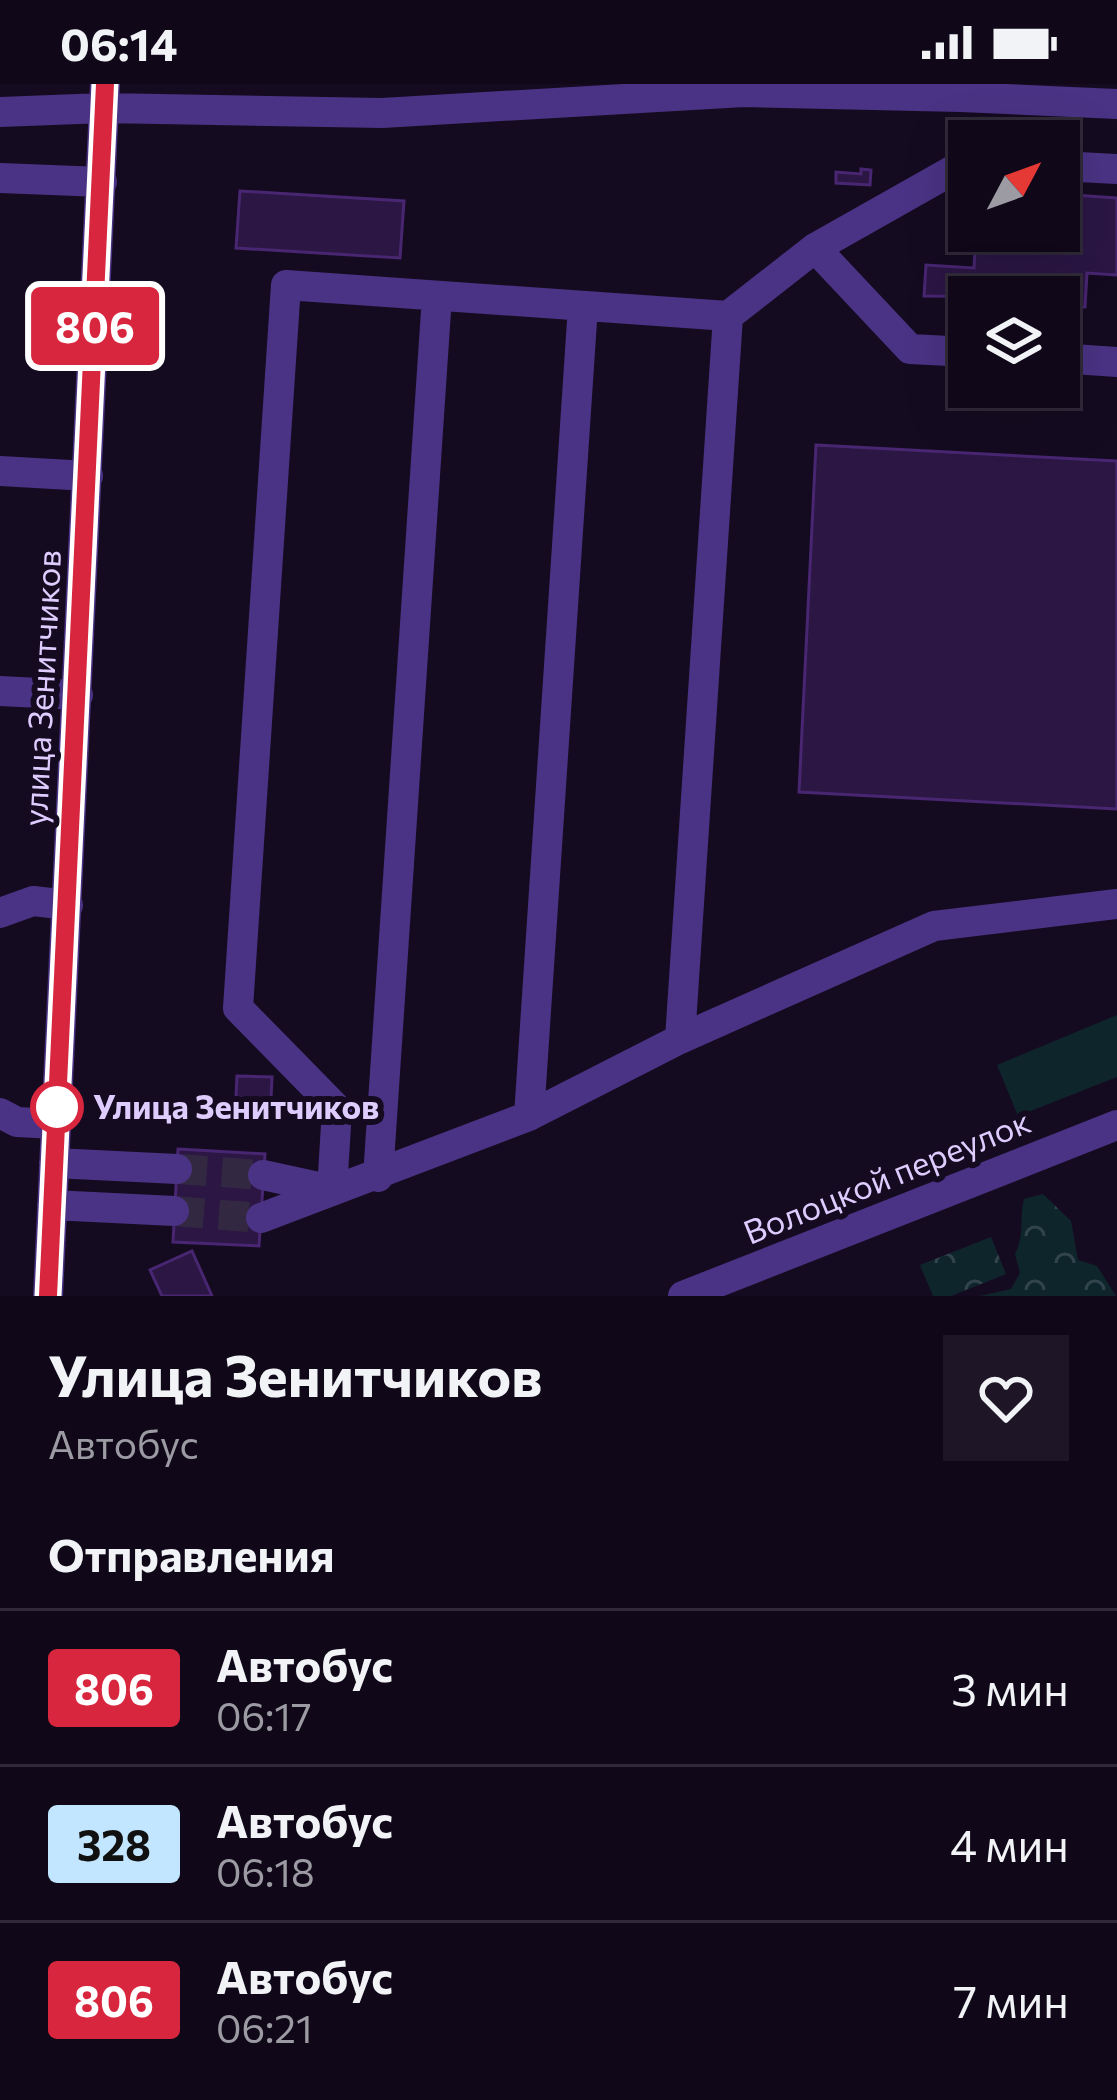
<!DOCTYPE html>
<html lang="ru">
<head>
<meta charset="utf-8">
<style>
  :root { --surface:#100819; --page:#1e1626; --text:#f1f3f6; --muted:#9c9aa2; --line:#302938 }
  body { margin:0; font-family:Commissioner,sans-serif; background:var(--page); color:var(--text); height:100vh; display:flex; flex-direction:column; font-size:45px; white-space:nowrap }
  * { box-sizing:border-box; margin:0 }
  p { font-size:39px; color:var(--muted) }
  .icon { flex:none; width:66px; height:66px; fill:none; stroke:currentColor; stroke-width:2; stroke-linecap:round; stroke-linejoin:round }
  .map { position:relative; height:1212px; overflow:hidden }
  .sheet { display:flex; flex-direction:column; background:var(--surface); flex:1 }
  .sheet>* { flex:none }
  .badge { padding:0 24px; border-radius:9px; font-size:42px; line-height:78px }
  .needle { width:78px; rotate:49deg }
  .fabs { position:absolute; left:948px; top:36px; display:grid; gap:24px }
  .fabs a { display:grid; place-items:center; width:132px; height:132px; border-radius:0px; background:var(--surface); box-shadow:0 12px 48px #0002,0 0 0 3px var(--line); font-size:60px }
  .map>.badge { position:absolute; translate:-50% -50%; box-shadow:0 0 0 6px #fff }
  h2 { padding:0 48px; font-size:45px; line-height:108px }
  .round { display:grid; place-items:center; flex:none; width:126px; height:126px; border-radius:0px; background:var(--page) }
  .summary { display:flex; align-items:center; justify-content:space-between; height:204px; padding:0 48px }
  h1 { font-size:57px; font-weight:700; line-height:90px }
  ul { padding:0; list-style:none }
  li { display:flex; align-items:center; gap:36px; height:156px; padding:0 48px; border-top:3px solid var(--line) }
  li div { flex:1 }
  li b { display:block; font-size:45px }
  li em { font-style:normal }
  li .badge { min-width:132px; font-weight:700; text-align:center }
  .status { display:flex; justify-content:space-between; align-items:center; height:84px; padding:0 60px; background:var(--surface); direction:ltr }
  .status svg { height:33px; fill:currentColor }
  .map>svg:first-child { display:block }
  .green { fill:#0e252c }
  .forest { fill:url(#forest-crowns) }
  .building { fill:#2b1644; stroke:#482671; stroke-width:3 }
  .lines { fill:none; stroke-linecap:round; stroke-linejoin:round }
  .minor-tunnel { stroke:#332842; stroke-width:30; stroke-dasharray:30 15; stroke-linecap:butt }
  .minor { stroke:#4a3384; stroke-width:30 }
  .line-casing { stroke:#fff; stroke-width:27 }
  .line { stroke:#d7263d; stroke-width:18 }
  .stop-dot { fill:#fff; stroke:#d7263d; stroke-width:6 }
  .labels { text-anchor:middle; stroke-width:12; stroke-linejoin:round; paint-order:stroke }
  .street-label { font-size:33px; fill:#deccff; stroke:#150b21 }
  .stop-label { font-size:33px; font-weight:bold; fill:#deccff; stroke:#150b21; text-anchor:start }
</style>
</head>
<body>
<div class="status"><b>06:14</b><svg viewBox="0 0 49 12"><path d="M0 12V9h3v3zM5 12V6h3v6zM10 12V3h3v9zM15 12V0h3v12zM26 1h20v11H26zM47 4h2v5h-2z"/></svg></div>
<div class="map">
<svg width="1117" height="1212" viewBox="0 0 1117 1212">
  <defs>
    <pattern id="forest-crowns" width="20" height="18" patternUnits="userSpaceOnUse" patternTransform="scale(3)"><rect width="20" height="18" fill="#0e252c"/><path d="M2 6a3 3 0 1 1 6 0M12 15a3 3 0 1 1 6 0" fill="none" stroke="#31434c"/></pattern>
  </defs>
  <rect width="100%" height="100%" fill="#150b21"/>
  <!-- green -->
  <path class="green" d="M1117 931V993L1018 1032 997 981Z"/>
  <!-- forest -->
  <path class="forest" d="M1043 1110 1071 1137 1078 1176 1097 1182 1116 1212H980L1011 1205 1020 1189 1015 1170C1025 1151 1019 1136 1024 1115Z
    M991 1153 1006 1190 951 1212H933L920 1181Z"/>
  <!-- building -->
  <path class="building" d="M861 85 871 86 870 101 836 99V88L861 90Z
    M240 107 404 117 400 174 236 164Z
    M1059 110 1117 114V191L1087 189 1085 223 1059 221V213L924 212 926 181 974 184 976 147H1059Z
    M816 361 1117 377V725L799 708Z
    M237 992 272 993 271 1015 236 1013Z
    M178 1065 265 1070 259 1162 173 1158Z
    M192 1167 212 1212H162L150 1186Z"/>
  <g class="lines">
    <!-- minor-tunnel -->
    <path class="minor-tunnel" d="M177 1085 263 1091
      M174 1127 261 1134"/>
    <!-- minor -->
    <path class="minor" d="M961 13 1117 20
      M0 28 104 24 382 29 744 8 961 13V0
      M1059 82 1117 85
      M0 94 102 98
      M815 164 910 265 969 268
      M728 232 815 164 969 77
      M1059 274 1117 278
      M0 387 88 392
      M0 607 78 611
      M0 829 33 817 68 821
      M680 955 934 842 1117 820
      M0 1029 17 1038 56 1040
      M529 1032 583 222
      M54 1079 177 1085
      M263 1091 332 1106
      M378 1093 437 212
      M52 1121 174 1127
      M261 1134 529 1032 680 955 728 232 286 201 238 924 337 1025 332 1106
      M48 1212 105 0
      M683 1212 1117 1041"/>
  </g>
  <g class="lines">
    <!-- line casing -->
    <g class="line-casing">
      <path id="line" d="M48 1212 105 0"/>
    </g>
    <!-- line -->
    <use href="#line" class="line"/>
  </g>
  <!-- markers -->
  <circle class="stop-dot" cx="57" cy="1023" r="24"/>
  <g class="labels">
    <!-- street labels -->
    <g class="street-label">
      <text transform="translate(42 604) rotate(-87)" y="12">улица Зенитчиков</text>
      <text transform="translate(887 1093) rotate(-22)" y="12">Волоцкой переулок</text>
    </g>
    <!-- stop labels -->
    <g class="stop-label">
      <text x="93" y="1035">Улица Зенитчиков</text>
    </g>
  </g>
</svg>
<div class="fabs">
<a><svg class="needle" viewBox="-14 -14 28 28"><path d="M0-13l5 13h-10z" fill="#e53935"/><path d="M0 13l5-13h-10z" fill="#9c9aa2"/></svg></a>
<a><svg class="icon" aria-label="layers" viewBox="0 0 24 24"><path d="M12 4l9 5-9 5-9-5zM3 14l9 5 9-5"/></svg></a>
</div>
<b class="badge" style="left:95px;top:242px;background:#d7263d;color:#fff">806</b>
</div>
<section class="sheet">
<div class="summary"><div><h1>Улица Зенитчиков</h1><p>Автобус</p></div><a class="round"><svg class="icon" aria-label="heart" viewBox="0 0 24 24"><path d="M12 20l-8-8c-3-5 5-10 8-4 3-6 11-1 8 4z"/></svg></a></div>
<h2>Отправления</h2>
<ul>
<li><span class="badge" style="background:#d7263d;color:#fff">806</span><div><b>Автобус</b><p>06:17</p></div><em>3 мин</em></li>
<li><span class="badge" style="background:#c2e6ff;color:#111">328</span><div><b>Автобус</b><p>06:18</p></div><em>4 мин</em></li>
<li><span class="badge" style="background:#d7263d;color:#fff">806</span><div><b>Автобус</b><p>06:21</p></div><em>7 мин</em></li>
</ul>
</section>
</body>
</html>
